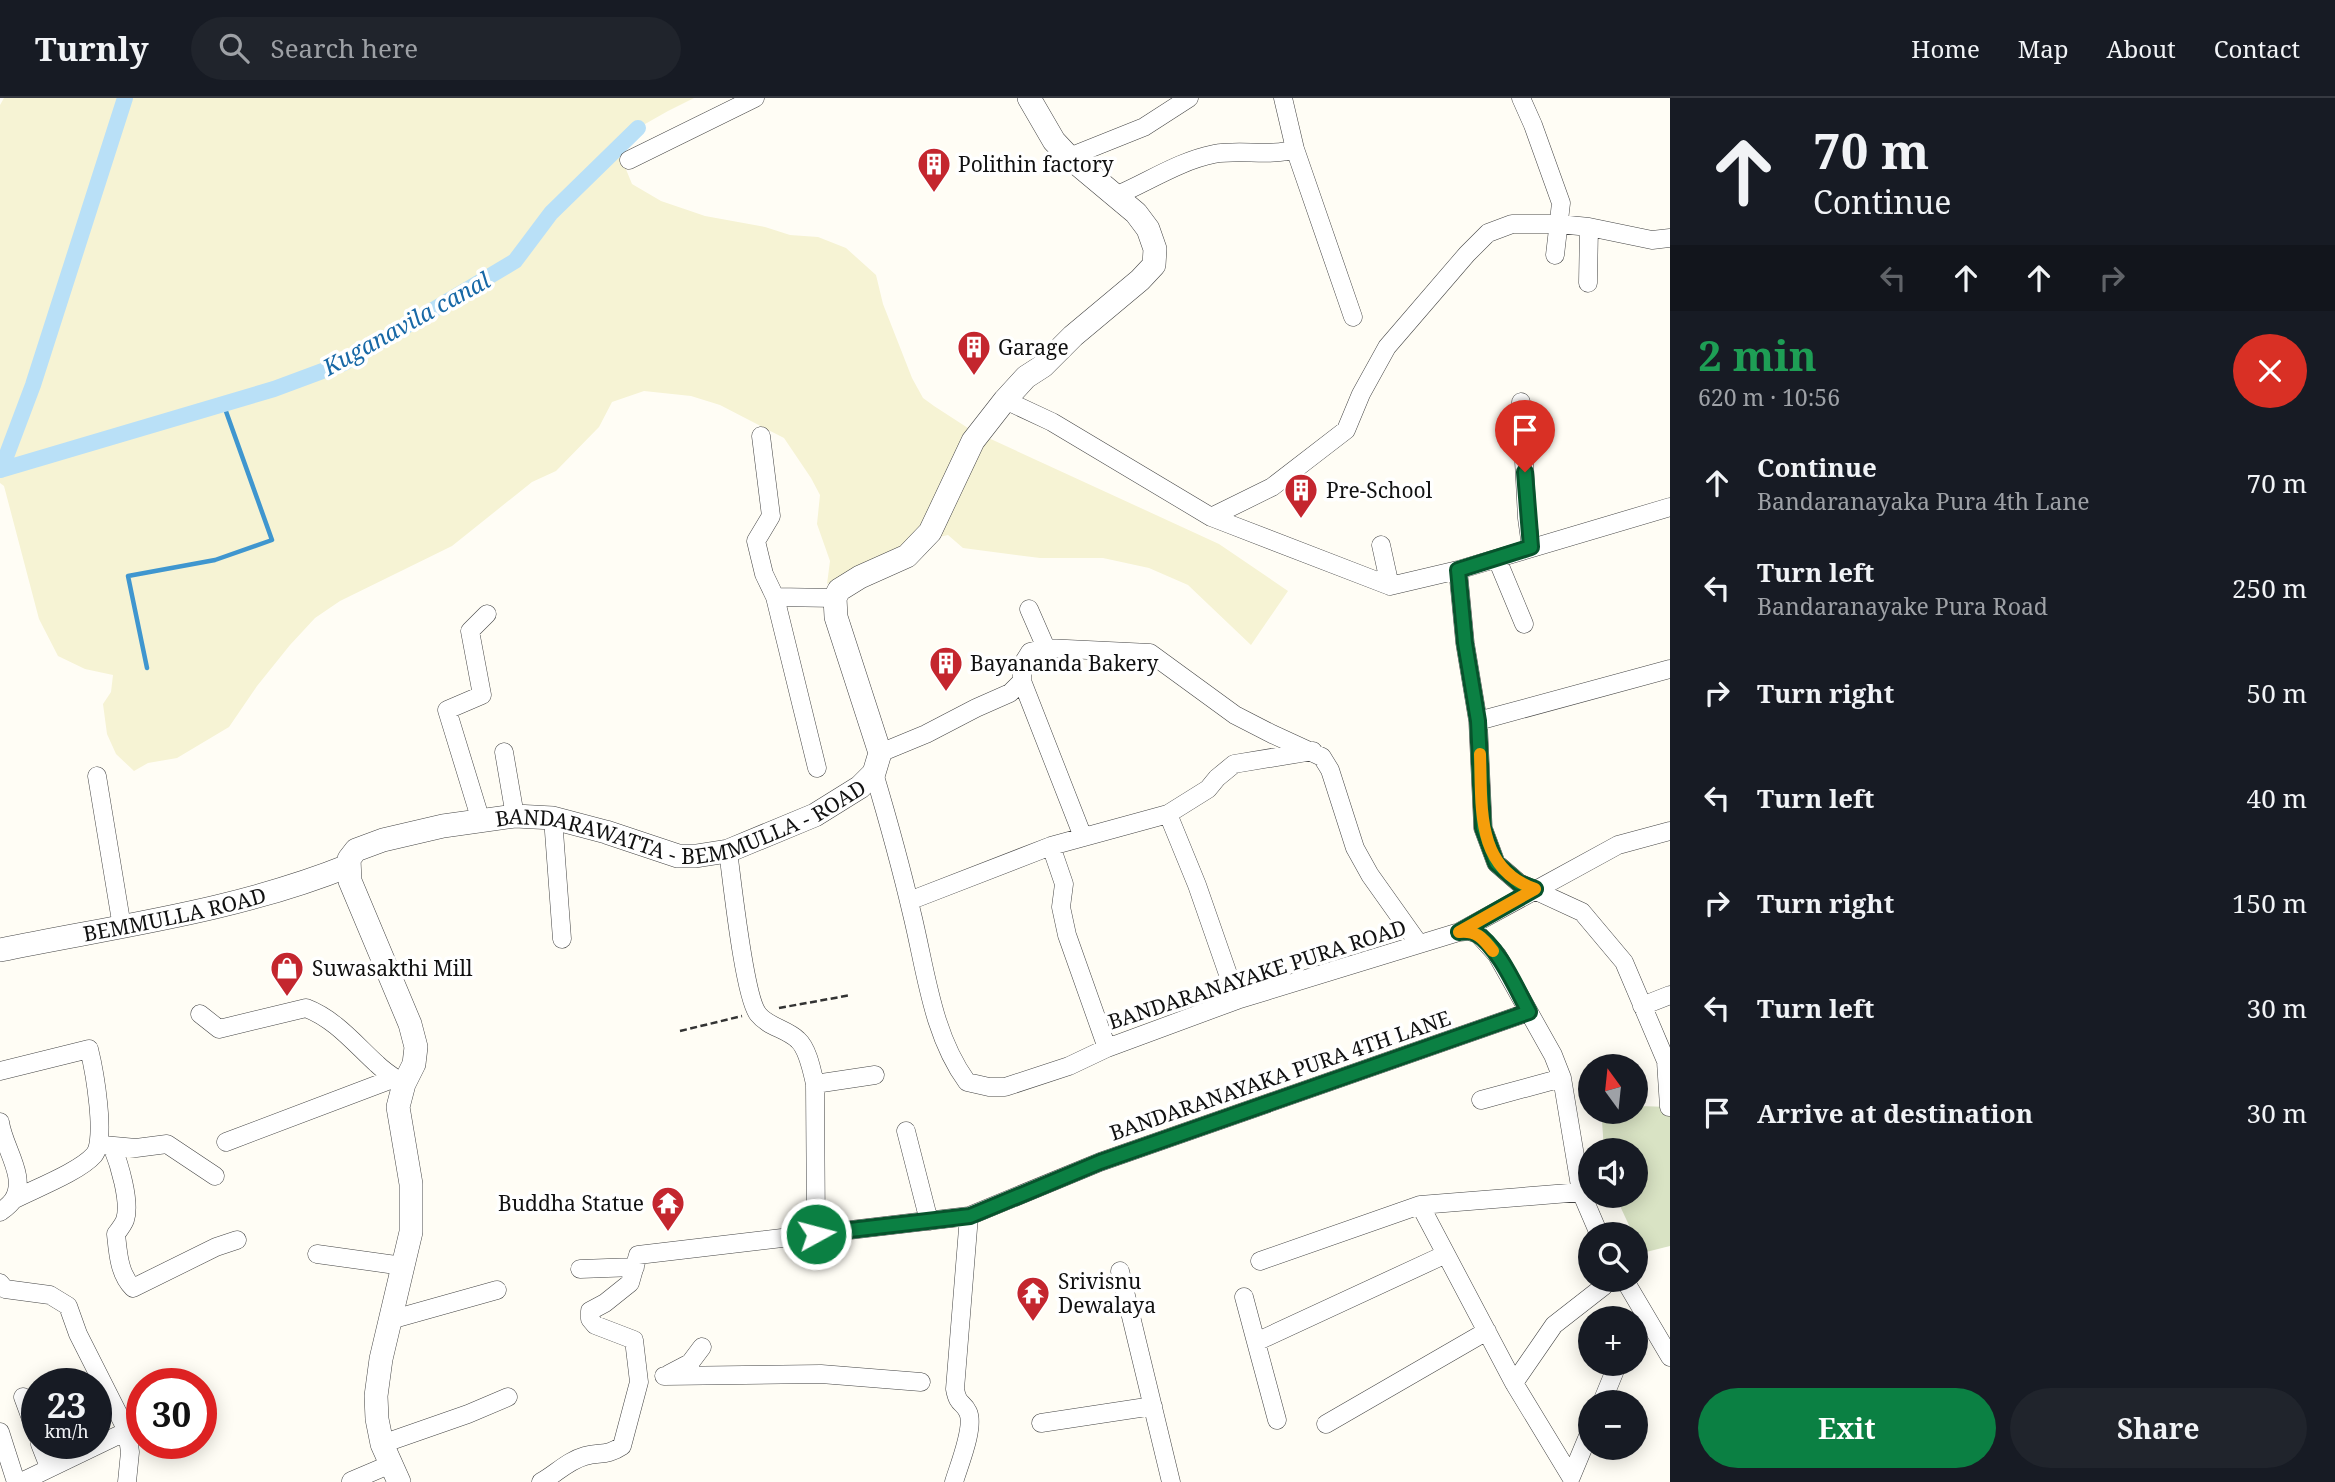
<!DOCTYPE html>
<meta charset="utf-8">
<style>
body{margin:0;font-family:"Noto Serif",serif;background:#20242c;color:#f1f3f6;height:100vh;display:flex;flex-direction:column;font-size:26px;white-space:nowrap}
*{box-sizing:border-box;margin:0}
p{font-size:23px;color:#9ea1a6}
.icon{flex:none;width:38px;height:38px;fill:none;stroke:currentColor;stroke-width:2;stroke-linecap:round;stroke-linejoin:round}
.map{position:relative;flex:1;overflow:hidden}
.side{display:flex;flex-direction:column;background:#171b24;width:665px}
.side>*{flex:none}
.hud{background:#171b24;color:#f1f3f6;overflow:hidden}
.needle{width:46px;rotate:345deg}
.controls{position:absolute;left:1578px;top:956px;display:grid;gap:14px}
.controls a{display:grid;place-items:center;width:70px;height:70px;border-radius:50%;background:#171b24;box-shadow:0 4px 18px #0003;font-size:35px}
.speed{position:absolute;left:21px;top:1270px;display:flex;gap:14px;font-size:35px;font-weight:700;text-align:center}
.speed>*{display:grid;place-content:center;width:91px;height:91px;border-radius:50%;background:#171b24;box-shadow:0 4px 18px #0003;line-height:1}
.speed small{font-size:18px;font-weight:400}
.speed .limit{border:10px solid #d22;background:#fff;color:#111}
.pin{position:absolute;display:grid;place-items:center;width:60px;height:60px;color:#fff;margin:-72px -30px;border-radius:50% 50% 50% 0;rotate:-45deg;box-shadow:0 0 7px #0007}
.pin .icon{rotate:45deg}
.me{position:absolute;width:77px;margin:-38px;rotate:83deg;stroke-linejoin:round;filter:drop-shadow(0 0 5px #0008)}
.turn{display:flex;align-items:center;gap:24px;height:147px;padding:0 28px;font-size:32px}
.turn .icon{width:91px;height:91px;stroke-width:2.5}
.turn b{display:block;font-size:49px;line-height:60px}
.lanes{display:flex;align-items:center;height:66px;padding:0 28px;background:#0003;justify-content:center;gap:35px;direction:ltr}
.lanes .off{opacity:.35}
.round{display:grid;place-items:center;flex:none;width:74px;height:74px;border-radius:37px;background:#20242c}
.headline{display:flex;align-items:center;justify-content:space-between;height:119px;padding:0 28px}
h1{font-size:42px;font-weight:700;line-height:52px;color:#1e9e55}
.action{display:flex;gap:14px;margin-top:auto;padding:14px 28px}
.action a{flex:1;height:80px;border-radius:42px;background:#0b8043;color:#fff;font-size:28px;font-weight:700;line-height:80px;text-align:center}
.action a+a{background:#20242c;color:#f1f3f6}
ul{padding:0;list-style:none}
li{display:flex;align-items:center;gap:21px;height:105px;padding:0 28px}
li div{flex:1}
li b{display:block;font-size:26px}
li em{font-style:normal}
header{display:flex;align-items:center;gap:42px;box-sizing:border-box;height:98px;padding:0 35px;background:#171b24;border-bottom:2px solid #363941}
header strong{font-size:33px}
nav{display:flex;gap:38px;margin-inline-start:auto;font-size:24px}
.search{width:490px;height:63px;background:#20242c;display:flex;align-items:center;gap:18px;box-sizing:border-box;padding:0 24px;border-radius:38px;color:#9ea1a6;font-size:26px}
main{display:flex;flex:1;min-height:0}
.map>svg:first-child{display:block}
.farmland{fill:#f6f3d4}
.cemetery{fill:#d9e3c4}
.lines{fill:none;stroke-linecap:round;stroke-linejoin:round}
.stream{stroke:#3f96cf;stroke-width:4.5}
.canal{stroke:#b9e0f7;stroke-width:16}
.minor-casing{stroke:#444;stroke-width:19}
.tertiary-casing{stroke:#444;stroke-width:24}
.path{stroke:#333;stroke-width:2.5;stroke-dasharray:7 3.5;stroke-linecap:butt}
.minor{stroke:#fff;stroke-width:18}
.tertiary{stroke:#fff;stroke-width:23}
.route-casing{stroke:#07532c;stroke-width:18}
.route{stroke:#0b8043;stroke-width:12}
.slow{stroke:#f59e0b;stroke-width:12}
.labels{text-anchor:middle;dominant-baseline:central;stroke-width:7;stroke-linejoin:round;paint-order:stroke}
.poi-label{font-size:21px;fill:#111;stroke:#fff;text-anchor:start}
.street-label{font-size:21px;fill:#111;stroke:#fff}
.water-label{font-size:23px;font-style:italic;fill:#1768a6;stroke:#fff}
</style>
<header>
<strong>Turnly</strong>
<div class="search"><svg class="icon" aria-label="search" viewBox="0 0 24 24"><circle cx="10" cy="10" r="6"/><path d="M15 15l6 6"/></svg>Search here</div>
<nav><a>Home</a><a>Map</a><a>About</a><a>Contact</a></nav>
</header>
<main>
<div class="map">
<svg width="1670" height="1384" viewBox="0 0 1670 1384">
<rect width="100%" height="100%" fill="#fffdf5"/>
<path class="farmland" d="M 4,0 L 694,0 L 668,13 L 638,30 L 623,50 L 623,64 L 632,86 L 661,103 L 705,118 L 765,129 L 790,137 L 818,139 L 846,150 L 876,177 L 883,206 L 912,280 L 923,300 L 934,308 L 971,332 L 1219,446 L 1288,493 L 1251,547 L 1188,487 L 1149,470 L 1103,460 L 1040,460 L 963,450 L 948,437 L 902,448 L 882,460 L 848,473 L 827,486 L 830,463 L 817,426 L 820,397 L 811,380 L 784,340 L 720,307 L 691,298 L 644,293 L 612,304 L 599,329 L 556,373 L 532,384 L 452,448 L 340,503 L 315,520 L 290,547 L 257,588 L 229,629 L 177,660 L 148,665 L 134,673 L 116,656 L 107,636 L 103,606 L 111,594 L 113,577 L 85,571 L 58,558 L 39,521 L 4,388 L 0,385 L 0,7 Z"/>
<path class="cemetery" d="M 1639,1008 L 1670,1009 L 1670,1148 L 1642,1155 L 1636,1142 L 1636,1136 L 1633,1136 L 1615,1097 L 1636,1097 L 1636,1052 L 1604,1052 L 1602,1023 L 1626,1013 L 1636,1013 L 1636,1009 Z"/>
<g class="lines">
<path class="stream" d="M 147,570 L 128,478 L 215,462 L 272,442 L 223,305"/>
<path class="canal" d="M 0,372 L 274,291 L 344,265 L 515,163 L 551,115 L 638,30
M 1,372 L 33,287 L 125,0"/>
<defs>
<path id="minor" d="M 1283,0 L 1295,51 L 1353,219
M 1521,0 L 1533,27 L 1561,105 L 1555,157
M 1069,59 L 1144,29 L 1189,0
M 629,62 L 755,0
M 1115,98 C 1148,84 1179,63 1214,56 C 1241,51 1270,59 1295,51
M 1588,185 L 1589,129
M 1005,302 L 1052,324 L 1211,419 L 1390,488 L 1458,472
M 1521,304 L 1527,420 L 1531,449
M 761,338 L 771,418 L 756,443 L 764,476 L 775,499 L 835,500
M 1211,419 L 1272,389 L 1346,332 L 1361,296 L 1387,249 L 1467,156 L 1488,135 L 1512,126 L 1559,126 L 1589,129 L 1652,142 L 1670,140
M 1381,447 L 1390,488
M 1497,461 L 1524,526
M 775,499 L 817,670
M 1029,511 L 1046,550
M 1022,583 L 1083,739
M 1478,623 L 1670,571
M 504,654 L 515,718
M 880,655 L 926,636 L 976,610 L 1010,595 L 1022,583 L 1022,567 L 1030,554 L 1046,550 L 1150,555 L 1235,617 L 1272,636 L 1322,659 L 1330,672 L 1355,750 L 1370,777 L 1419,846
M 874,675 C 888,722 901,769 912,816 C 926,873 932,936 967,984 L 989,989 L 1005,989 L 1069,968 L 1107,950 L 1237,902 L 1459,834 L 1469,833 L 1478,836 L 1497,857 L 1553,957 L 1562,980 L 1581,1094 L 1599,1136
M 97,678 L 122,829
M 1168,716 L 1197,787 L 1237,902
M 553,720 L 562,841
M 481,723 L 447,612 L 482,597 L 470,533 L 487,516
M 1051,748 L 1064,786 L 1061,809 L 1067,837 L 1107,950
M 728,753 C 732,782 744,898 758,916 C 768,929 787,931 798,942 C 808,951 812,973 815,986 L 816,1136
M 909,803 L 1051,748 L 1168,716 L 1208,691 L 1217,680 L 1234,666 L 1313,653
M 1459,834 L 1618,747 L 1670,733
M 1642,908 L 1670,897
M 200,916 L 219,931 L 306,910 C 335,921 355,946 377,966 C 385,974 395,980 404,986
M 0,973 L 89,951 C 94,971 107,1042 94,1057 C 79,1074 34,1091 13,1102
M 815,986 L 875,977
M 1481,1002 L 1562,980
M 1669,1009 L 1666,963 L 1624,864 L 1582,814 L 1519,785 L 1496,765 L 1483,730 L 1478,623 L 1465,545 L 1458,472 L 1670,409
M 0,1024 C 3,1049 28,1079 13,1102 C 10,1107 4,1111 0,1114
M 906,1033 L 929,1123
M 226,1044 L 395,980
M 103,1047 L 136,1050 L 167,1046 L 215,1078
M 112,1048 C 119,1065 131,1104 125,1122 C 123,1127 119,1132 116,1136 C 118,1155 119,1176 133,1190 L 216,1149 L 237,1142
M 1420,1107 L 1514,1285 L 1571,1379 L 1591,1331
M 969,1118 L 1100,1064 L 1529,914
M 317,1156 L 403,1168
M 1260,1163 L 1420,1107 L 1581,1094
M 580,1171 L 635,1169
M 1120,1173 L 1171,1384
M 1624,1181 L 1670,1259
M 0,1185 L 5,1191 L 50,1197 L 68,1208 L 78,1236 L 127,1333 L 21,1384
M 1244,1199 L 1256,1244 L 1444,1157
M 390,1222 L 497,1192
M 1256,1244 L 1277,1322
M 669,1276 L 690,1265 L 702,1249
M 664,1278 L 821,1276 L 921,1284
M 1514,1285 L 1554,1227 L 1604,1188
M 23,1299 L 37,1337
M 1602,1304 L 1618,1265
M 1041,1325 L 1153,1308
M 1326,1326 L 1487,1233
M 0,1334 L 16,1384
M 40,1346 L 49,1369
M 382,1346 L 468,1316 L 508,1299
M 351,1383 L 391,1366
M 127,1384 L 130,1354 L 127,1333
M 541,1384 C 556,1376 567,1363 585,1358 C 600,1354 607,1358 622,1348 L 639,1284 L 634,1242 L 595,1227 L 590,1221 L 590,1213 L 605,1205 L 630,1185 L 638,1157 L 969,1118 L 955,1291 C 958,1308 963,1303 968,1314 C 975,1329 959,1367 954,1384"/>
<g id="tertiary">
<path id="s1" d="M 0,852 C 117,828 236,813 348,768"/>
<path id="s2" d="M 399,1384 L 382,1346 L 377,1321 L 376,1298 L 381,1261 L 411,1134 L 411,1086 L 398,1009 L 404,986 L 414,966 L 416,949 L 410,926 L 350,783 L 349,761 L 356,752 L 383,742 L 443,728 L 515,718 L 553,720 L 606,734 L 678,758 L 696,758 L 728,753 L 815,717 L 860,689 L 874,675 L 880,655 L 836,519 L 835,500 L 839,492 L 860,479 L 907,458 L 930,434 L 973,343 L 1005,302 L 1026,279 L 1043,268 L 1073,238 L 1140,182 L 1154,167 L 1155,151 L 1148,131 L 1136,115 L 1069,59 L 1054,43 L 1029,0"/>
</g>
</defs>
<use href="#minor" class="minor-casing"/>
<use href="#tertiary" class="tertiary-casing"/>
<path class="path" d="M 779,910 L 851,897
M 680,933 L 742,918"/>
<use href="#minor" class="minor"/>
<use href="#tertiary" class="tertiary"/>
</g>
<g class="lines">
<defs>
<path id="route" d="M 816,1136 L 970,1118 L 1100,1064 L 1529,914 C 1517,892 1498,847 1475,835 C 1470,832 1465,833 1459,834 L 1535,791 L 1519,785 L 1496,765 L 1483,730 L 1478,623 L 1465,545 L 1458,472 L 1531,449 L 1525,374"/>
</defs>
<use href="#route" class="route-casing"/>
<use href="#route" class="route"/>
<path class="slow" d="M 1480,656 C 1482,709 1475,770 1535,791 L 1459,834 C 1476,832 1483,840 1493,853"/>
</g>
<defs>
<symbol id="building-pin" viewBox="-11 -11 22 30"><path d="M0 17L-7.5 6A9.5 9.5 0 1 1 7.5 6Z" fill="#c4262e" stroke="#fff"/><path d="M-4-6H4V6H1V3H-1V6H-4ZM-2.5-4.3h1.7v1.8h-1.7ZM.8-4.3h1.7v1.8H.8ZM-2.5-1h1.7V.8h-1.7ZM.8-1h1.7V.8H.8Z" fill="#fff"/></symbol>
<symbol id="shop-pin" viewBox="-11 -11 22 30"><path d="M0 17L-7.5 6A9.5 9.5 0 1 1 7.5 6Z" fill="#c4262e" stroke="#fff"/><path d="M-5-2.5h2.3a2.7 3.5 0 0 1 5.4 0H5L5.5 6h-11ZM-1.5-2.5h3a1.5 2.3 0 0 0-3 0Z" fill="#fff"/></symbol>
<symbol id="temple-pin" viewBox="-11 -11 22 30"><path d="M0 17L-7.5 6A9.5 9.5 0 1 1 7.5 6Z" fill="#c4262e" stroke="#fff"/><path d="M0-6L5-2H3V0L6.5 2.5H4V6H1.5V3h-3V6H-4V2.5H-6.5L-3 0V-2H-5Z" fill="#fff"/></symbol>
</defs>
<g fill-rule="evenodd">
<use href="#building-pin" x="915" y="47" width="38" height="52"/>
<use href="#building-pin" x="955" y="230" width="38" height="52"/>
<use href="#building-pin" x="1282" y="373" width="38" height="52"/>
<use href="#building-pin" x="927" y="546" width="38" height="52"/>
<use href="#shop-pin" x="268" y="851" width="38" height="52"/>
<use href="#temple-pin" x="649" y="1086" width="38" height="52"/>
<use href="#temple-pin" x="1014" y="1176" width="38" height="52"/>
</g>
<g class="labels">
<g class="poi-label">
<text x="958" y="66">Polithin factory</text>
<text x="998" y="249">Garage</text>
<text x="1326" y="392">Pre-School</text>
<text x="970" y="565">Bayananda Bakery</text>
<text x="312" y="870">Suwasakthi Mill</text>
<text x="644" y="1105" text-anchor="end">Buddha Statue</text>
<text x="1058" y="1183">Srivisnu<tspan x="1058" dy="24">Dewalaya</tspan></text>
</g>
<g class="street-label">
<text stroke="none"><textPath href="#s2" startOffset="998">BANDARAWATTA - BEMMULLA - ROAD</textPath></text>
<text stroke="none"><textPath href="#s1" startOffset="178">BEMMULLA ROAD</textPath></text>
<text transform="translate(1257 876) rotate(-18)">BANDARANAYAKE PURA ROAD</text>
<text transform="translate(1280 977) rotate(-19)">BANDARANAYAKA PURA 4TH LANE</text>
</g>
<g class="water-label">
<text transform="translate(406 225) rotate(-29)">Kuganavila canal</text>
</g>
</g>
</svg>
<div class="controls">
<a><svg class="needle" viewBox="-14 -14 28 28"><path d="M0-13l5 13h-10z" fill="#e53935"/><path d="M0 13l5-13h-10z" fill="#9ea1a6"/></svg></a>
<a><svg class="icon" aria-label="sound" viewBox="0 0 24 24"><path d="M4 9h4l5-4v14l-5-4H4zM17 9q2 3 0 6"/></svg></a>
<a><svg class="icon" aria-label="search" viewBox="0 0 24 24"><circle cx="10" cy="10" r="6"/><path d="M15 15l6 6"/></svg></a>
<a>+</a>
<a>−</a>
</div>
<div class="speed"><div>23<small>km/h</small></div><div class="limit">30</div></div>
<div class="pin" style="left:1525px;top:374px;background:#d93025"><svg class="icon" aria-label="arrive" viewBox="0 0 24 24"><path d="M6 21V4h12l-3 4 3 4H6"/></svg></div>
<svg class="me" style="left:816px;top:1136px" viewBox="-20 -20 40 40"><circle r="17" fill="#0b8043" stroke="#fff" stroke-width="3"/><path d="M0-11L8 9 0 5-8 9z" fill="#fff"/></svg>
</div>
<section class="side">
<div class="hud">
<div class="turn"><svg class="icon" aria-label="ahead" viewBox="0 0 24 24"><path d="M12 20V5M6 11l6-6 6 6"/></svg><div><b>70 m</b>Continue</div></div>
<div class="lanes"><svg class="icon off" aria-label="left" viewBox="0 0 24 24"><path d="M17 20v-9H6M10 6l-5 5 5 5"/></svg><svg class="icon" aria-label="ahead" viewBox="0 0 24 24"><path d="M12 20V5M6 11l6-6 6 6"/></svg><svg class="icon" aria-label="ahead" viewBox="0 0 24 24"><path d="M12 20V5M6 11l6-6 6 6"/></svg><svg class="icon off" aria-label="right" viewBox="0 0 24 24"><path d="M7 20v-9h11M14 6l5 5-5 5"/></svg></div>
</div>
<div class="headline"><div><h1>2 min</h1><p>620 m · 10:56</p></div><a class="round" style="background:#d93025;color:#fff"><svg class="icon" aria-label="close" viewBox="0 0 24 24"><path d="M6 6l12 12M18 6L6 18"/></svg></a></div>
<ul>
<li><svg class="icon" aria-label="ahead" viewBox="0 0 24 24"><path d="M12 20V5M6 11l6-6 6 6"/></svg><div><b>Continue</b><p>Bandaranayaka Pura 4th Lane</p></div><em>70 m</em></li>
<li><svg class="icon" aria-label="left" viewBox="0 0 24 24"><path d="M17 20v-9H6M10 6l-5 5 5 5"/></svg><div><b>Turn left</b><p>Bandaranayake Pura Road</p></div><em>250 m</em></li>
<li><svg class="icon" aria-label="right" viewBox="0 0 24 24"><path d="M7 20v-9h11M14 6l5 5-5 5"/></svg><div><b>Turn right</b></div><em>50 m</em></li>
<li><svg class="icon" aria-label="left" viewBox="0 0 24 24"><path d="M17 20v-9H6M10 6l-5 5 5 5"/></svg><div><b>Turn left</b></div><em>40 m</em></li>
<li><svg class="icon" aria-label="right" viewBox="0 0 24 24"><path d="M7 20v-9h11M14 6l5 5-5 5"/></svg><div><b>Turn right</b></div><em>150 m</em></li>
<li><svg class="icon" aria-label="left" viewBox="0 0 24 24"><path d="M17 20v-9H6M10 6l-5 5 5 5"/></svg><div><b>Turn left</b></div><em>30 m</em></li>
<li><svg class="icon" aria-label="arrive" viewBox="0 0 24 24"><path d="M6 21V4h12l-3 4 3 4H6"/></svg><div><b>Arrive at destination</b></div><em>30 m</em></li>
</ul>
<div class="action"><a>Exit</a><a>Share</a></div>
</section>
</main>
